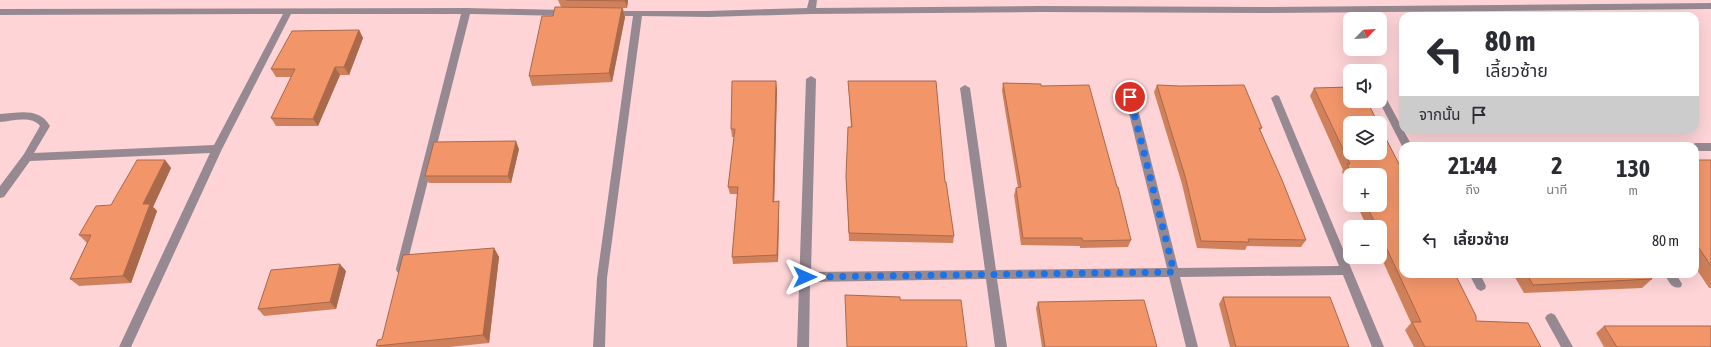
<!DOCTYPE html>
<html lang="th">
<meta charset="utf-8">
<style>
body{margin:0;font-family:"Asap Condensed","Noto Sans Thai",sans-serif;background:#f7f7f7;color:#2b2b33;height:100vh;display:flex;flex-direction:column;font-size:15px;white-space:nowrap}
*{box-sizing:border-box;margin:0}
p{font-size:13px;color:#7c7c81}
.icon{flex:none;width:22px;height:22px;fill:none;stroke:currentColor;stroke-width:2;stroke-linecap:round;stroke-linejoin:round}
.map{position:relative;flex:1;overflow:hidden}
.side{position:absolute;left:1399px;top:142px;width:300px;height:136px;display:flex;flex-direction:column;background:#fff;border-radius:12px;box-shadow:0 4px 16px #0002}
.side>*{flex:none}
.guide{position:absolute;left:1399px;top:12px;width:300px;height:122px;border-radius:12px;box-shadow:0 4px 16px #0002;background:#fff;color:#2b2b33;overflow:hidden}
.needle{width:26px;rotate:65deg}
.buttons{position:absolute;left:1343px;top:12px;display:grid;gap:8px}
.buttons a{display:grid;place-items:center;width:44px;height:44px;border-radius:8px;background:#fff;box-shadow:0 4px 16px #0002;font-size:20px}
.pin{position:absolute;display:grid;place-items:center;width:34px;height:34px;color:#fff;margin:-17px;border:2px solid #fff;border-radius:50%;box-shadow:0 1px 4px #0007}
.me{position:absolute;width:44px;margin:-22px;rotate:90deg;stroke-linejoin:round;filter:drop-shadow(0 0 3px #0008)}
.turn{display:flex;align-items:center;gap:14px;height:84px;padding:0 20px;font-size:18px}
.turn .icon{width:52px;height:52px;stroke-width:2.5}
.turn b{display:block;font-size:28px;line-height:34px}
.then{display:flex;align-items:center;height:38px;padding:0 20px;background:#0003;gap:8px;font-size:15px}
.eta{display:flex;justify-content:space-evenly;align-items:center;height:68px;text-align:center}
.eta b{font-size:24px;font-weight:700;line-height:28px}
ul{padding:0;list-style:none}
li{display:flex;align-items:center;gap:12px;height:60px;padding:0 20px}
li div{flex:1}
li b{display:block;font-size:15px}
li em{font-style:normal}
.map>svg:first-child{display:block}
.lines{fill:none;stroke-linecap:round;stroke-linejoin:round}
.street{fill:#978992;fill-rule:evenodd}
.wall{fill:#d0815b}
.shaded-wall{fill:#a9694a}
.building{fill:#f2966a;stroke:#a9694a}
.route{stroke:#1a73e8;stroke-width:7;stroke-dasharray:0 12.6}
</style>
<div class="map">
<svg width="1711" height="347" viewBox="0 0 1711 347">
<rect width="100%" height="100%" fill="#fed4d7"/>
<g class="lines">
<path class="street" d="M 809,0 L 817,0 L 816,8 L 1041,6 L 1263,7 L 1711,3 L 1711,9 L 1263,13 L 1041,12 L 811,14 L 708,17 L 642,16 L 607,278 L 605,347 L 593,347 L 597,278 L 633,16 L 610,16 L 606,13 L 607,11 L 708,11 L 807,8 Z
M 466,8 L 566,10 L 570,13 L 566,16 L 470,14 L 405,272 L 401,274 L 397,272 L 396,269 L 461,14 L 291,14 L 222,149 L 131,347 L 119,347 L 210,153 L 30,161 L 4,197 L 0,198 L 0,186 L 24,154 L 40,126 C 32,115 12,121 0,122 L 0,114 C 19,113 39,107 50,126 L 34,153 L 214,145 L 283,14 L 0,15 L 0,9 Z
M 811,76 L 816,79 L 811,272 L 985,270 L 960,88 L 965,85 L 970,88 L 996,270 L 1167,268 L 1125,97 L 1130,94 L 1135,97 L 1178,268 L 1339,266 L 1271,98 L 1276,95 L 1279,96 L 1384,347 L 1372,347 L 1343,275 L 1180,277 L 1198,347 L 1186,347 L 1169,277 L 997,279 L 1007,347 L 995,347 L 986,279 L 810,282 L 809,347 L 797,347 L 806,79 Z
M 1380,95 L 1385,96 L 1412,146 L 1403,146 L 1403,148 L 1379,101 Z
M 1695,143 L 1711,143 L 1711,151 L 1695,151 L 1695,146 L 1691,146 Z
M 1469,274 L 1480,274 L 1486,286 L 1485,289 L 1481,291 L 1477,289 Z
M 1665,274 L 1676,274 L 1682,284 L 1681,287 C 1672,290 1668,281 1665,274 Z
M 1551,313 L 1555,315 L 1573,347 L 1561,347 L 1545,318 L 1547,315 Z"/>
</g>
<path class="wall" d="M 558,0 L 628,0 L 627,8 L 623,8 L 625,17 L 612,82 L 532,86 L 529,76 L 553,16 L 561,7 Z
M 359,30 L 363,38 L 349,75 L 340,75 L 318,126 L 276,126 L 271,118 L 291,77 L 276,77 L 271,69 Z
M 848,81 L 945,182 L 954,236 L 953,243 L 849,241 L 846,176 L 851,127 Z
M 1003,83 L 1041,86 L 1131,240 L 1128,247 L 1080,248 L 1080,246 L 1021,245 L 1014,195 L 1016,188 L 1018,188 L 1002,91 Z
M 1157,85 L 1262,128 L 1260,130 L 1306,240 L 1301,247 L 1247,246 L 1245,250 L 1197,248 L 1182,184 L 1154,92 Z
M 1350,87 L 1350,101 L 1367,101 L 1378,123 L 1350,123 L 1350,153 L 1380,153 L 1380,127 L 1403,172 L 1403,274 L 1455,274 L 1476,316 L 1476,321 L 1528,323 L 1541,347 L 1414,347 L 1405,330 L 1411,323 L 1380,255 L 1380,227 L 1367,227 L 1357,205 L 1380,205 L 1380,175 L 1350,175 L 1350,189 L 1342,172 L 1343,170 L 1310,96 L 1314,88 Z
M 777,89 L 774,202 L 779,209 L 778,262 L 733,264 L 732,257 L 737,194 L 730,194 L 728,187 L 734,137 L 732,137 L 731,129 Z
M 519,149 L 511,183 L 429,183 L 425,176 Z
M 165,160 L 171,168 L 153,207 L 157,211 L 131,283 L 79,286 L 70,279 L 87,243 L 79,235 Z
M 1695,160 L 1711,160 L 1711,288 L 1709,288 L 1695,267 Z
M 494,248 L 499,257 L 489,343 L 449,347 L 378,347 L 376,346 L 382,339 Z
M 346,271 L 336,309 L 264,316 L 258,309 Z
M 1513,274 L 1649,274 L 1652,279 L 1642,288 L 1524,293 Z
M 1223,297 L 1349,347 L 1230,347 L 1219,304 Z
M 1038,302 L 1157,347 L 1042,347 L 1036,308 Z
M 1604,326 L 1711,347 L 1604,347 L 1596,333 Z"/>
<path class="shaded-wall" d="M 625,0 L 628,0 L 627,8 L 625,1 Z
M 622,8 L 625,17 L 612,82 L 609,73 Z
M 359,30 L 363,38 L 349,75 L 344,67 Z
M 335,67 L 340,75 L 318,126 L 313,119 Z
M 776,81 L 777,89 L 774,209 L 773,202 Z
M 516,141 L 519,149 L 511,183 L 508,176 Z
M 165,160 L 171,168 L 153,207 L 157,211 L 131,283 L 123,276 L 143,204 Z
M 779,201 L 779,209 L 778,262 L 777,255 Z
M 494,248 L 499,257 L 489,343 L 483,335 Z
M 340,264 L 346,271 L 336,309 L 330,302 Z"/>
<path class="building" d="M 566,0 L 625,0 L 625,1 Z
M 555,7 L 622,8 L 609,73 L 529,76 L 542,16 L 553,16 Z
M 359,30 L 344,67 L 335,67 L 313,119 L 271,118 L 295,69 L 271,69 L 292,31 Z
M 732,81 L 776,81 L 773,202 L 779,201 L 777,255 L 732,257 L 738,187 L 728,187 L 735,129 L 731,129 Z
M 848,81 L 936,81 L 945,182 L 946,182 L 954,236 L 849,233 L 846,176 L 848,127 L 852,127 Z
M 1003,83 L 1041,84 L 1041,86 L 1089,85 L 1117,187 L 1118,187 L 1131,240 L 1083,241 L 1082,238 L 1023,238 L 1016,188 L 1021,187 Z
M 1157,85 L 1180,86 L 1244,85 L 1262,128 L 1259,128 L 1282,180 L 1306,240 L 1248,239 L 1249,242 L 1201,241 L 1185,176 Z
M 1350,87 L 1350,101 L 1367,101 L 1378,123 L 1350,123 L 1350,153 L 1380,153 L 1380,127 L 1403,172 L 1403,274 L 1455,274 L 1476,316 L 1476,321 L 1528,323 L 1541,347 L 1425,347 L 1412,322 L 1421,322 L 1380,234 L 1380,227 L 1377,227 L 1366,205 L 1380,205 L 1380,175 L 1352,175 L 1347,164 L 1350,164 L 1314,88 Z
M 516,141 L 508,176 L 425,176 L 434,142 Z
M 137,160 L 165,160 L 143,204 L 150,204 L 123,276 L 70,279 L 91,235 L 79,235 L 96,206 L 111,205 Z
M 1695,160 L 1711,160 L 1711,266 L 1695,242 Z
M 494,248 L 483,335 L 376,346 L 378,340 L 382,339 L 403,255 Z
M 340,264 L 330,302 L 258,309 L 271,270 Z
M 1527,274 L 1649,274 L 1652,279 L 1533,285 Z
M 845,295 L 900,297 L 900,300 L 961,300 L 967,347 L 847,347 Z
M 1223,297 L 1330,297 L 1349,347 L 1236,347 Z
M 1144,300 L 1157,347 L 1045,347 L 1038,302 Z
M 1604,326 L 1711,326 L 1711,347 L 1617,347 Z"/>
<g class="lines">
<path class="route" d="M 805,277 L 1174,272 L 1130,97"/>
</g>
</svg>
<div class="buttons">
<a><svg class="needle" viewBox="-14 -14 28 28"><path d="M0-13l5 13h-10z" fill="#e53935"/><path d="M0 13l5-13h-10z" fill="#7c7c81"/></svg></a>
<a><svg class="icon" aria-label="sound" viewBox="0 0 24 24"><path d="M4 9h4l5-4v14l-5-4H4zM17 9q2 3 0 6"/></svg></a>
<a><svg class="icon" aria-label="layers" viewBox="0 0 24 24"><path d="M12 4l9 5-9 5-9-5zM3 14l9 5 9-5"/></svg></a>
<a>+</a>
<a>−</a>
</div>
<div class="pin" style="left:1130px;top:97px;background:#d93025"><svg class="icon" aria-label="arrive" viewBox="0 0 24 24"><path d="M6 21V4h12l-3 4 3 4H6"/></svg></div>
<svg class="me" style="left:805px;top:277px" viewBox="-20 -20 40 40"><path d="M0-17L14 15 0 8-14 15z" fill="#1a73e8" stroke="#fff" stroke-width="4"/></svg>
<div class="guide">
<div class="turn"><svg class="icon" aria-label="left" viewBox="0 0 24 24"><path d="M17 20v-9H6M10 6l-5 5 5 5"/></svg><div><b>80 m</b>เลี้ยวซ้าย</div></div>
<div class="then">จากนั้น<svg class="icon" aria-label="arrive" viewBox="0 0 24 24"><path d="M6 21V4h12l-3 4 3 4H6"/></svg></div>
</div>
<section class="side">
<div class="eta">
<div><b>21:44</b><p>ถึง</p></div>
<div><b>2</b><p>นาที</p></div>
<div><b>130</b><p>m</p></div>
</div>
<ul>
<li><svg class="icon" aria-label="left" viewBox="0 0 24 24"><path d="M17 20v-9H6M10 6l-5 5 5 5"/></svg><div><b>เลี้ยวซ้าย</b></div><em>80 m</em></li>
</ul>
</section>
</div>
